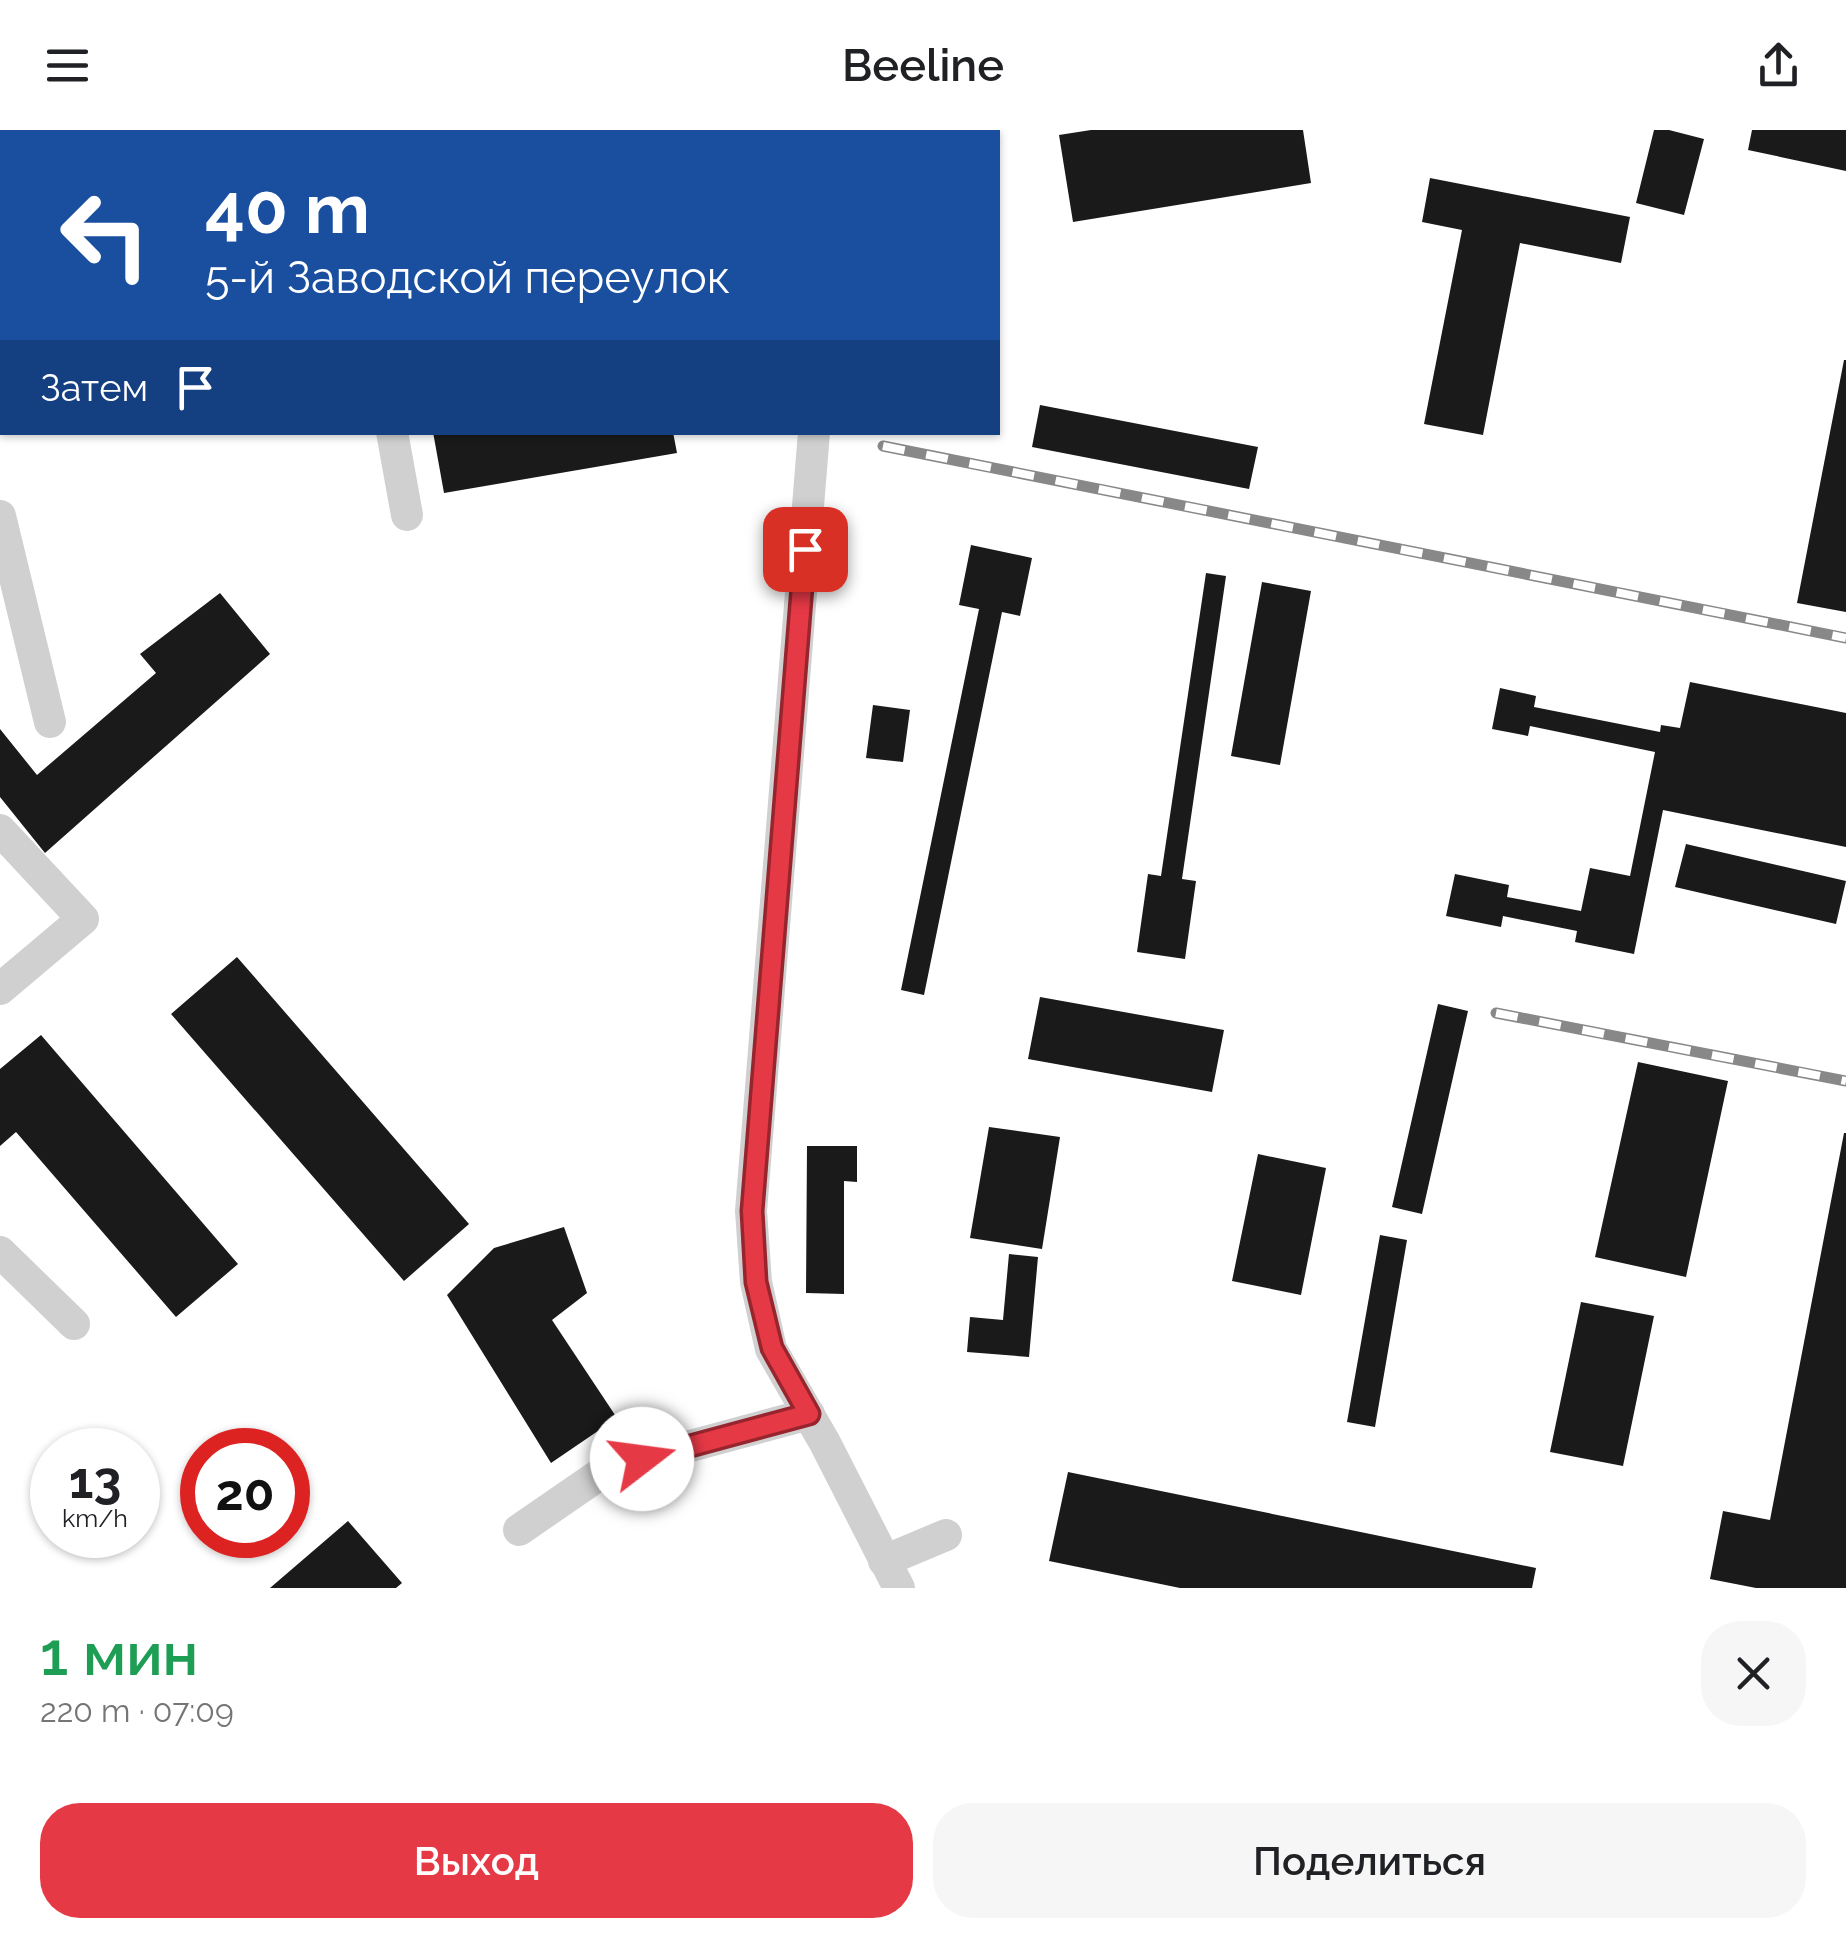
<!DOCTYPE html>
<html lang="ru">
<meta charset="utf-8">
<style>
body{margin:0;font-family:Raleway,sans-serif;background:#f6f6f6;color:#202124;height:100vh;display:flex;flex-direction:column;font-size:38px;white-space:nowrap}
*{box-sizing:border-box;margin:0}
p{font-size:32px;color:#757577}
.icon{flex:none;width:55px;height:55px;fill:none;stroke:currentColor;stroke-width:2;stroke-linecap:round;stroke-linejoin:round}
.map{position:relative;height:1458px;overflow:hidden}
.sheet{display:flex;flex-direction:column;background:#fff;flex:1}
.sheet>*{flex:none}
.guide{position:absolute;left:0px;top:0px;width:1000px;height:305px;box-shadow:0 2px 8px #0004;background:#1a4fa0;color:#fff;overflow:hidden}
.speed{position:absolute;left:30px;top:1298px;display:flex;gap:20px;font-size:50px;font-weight:700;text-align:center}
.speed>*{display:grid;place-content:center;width:130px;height:130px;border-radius:50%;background:#fff;box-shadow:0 2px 8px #0004;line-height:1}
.speed small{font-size:25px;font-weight:400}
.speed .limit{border:15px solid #d22;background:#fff;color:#111}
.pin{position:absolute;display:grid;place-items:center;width:85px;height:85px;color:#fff;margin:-42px;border-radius:20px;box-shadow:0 5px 15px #0006}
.me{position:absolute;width:110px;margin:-55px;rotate:75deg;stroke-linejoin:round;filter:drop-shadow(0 0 8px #0008)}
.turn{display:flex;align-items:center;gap:35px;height:210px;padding:0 40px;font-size:45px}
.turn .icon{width:130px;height:130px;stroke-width:2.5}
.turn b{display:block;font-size:70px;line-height:85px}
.then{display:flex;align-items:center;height:95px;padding:0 40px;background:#0003;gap:20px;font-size:38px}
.round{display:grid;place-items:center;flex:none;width:105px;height:105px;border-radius:40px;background:#f6f6f6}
.headline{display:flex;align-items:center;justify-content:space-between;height:170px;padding:0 40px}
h1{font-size:60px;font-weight:600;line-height:75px;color:#1e9e55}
.cta{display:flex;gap:20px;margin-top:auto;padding:20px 40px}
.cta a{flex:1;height:115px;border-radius:40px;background:#e63946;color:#fff;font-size:40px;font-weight:600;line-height:115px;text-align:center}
.cta a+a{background:#f6f6f6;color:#202124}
header{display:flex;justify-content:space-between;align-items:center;height:130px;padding:0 40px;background:#fff;font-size:45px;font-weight:600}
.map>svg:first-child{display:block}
.building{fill:#1a1a1a}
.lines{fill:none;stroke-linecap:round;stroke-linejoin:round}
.path{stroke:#cdcdcd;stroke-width:6;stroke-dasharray:5 5;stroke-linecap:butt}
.minor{stroke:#d0d0d0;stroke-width:32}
.rail-casing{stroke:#888;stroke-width:11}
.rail{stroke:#fff;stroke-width:8;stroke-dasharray:22;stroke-linecap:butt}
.route-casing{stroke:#96252e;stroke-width:25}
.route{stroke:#e63946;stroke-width:18}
</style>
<header><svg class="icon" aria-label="menu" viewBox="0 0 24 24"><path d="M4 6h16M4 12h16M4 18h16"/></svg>Beeline<svg class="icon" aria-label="share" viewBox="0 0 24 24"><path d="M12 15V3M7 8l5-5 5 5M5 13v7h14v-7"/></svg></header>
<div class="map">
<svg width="1846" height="1458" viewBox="0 0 1846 1458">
<rect width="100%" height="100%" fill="#fff"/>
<path class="building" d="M 1091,0 L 1303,0 L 1311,53 L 1073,92 L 1059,5 Z
M 1654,0 L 1669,0 L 1704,9 L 1684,85 L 1636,73 Z
M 1752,0 L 1846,0 L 1846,41 L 1748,20 Z
M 1430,48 L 1630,87 L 1621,133 L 1520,113 L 1483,305 L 1424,294 L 1462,100 L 1422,92 Z
M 1844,230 L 1846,230 L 1846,482 L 1797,473 Z
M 1040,275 L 1258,317 L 1249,359 L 1032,317 Z
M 433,302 L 673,302 L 677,323 L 444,363 Z
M 971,415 L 1032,428 L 1020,486 L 1002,482 L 924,865 L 901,860 L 979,479 L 959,475 Z
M 1206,443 L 1226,446 L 1182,749 L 1196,751 L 1185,829 L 1137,822 L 1148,744 L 1161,746 Z
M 1262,452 L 1311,461 L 1280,635 L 1231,626 Z
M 220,463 L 270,524 L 45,723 L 0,667 L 0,599 L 37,645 L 156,543 L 140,524 Z
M 1690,552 L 1846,583 L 1846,717 L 1663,680 L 1634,824 L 1575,812 L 1577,801 L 1503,786 L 1501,797 L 1446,786 L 1455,744 L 1509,755 L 1507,767 L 1581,781 L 1590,738 L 1630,746 L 1655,622 L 1530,596 L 1528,606 L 1492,599 L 1500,558 L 1536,566 L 1534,577 L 1660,602 L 1661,595 L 1680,598 Z
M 873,575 L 910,580 L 903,632 L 866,628 Z
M 1686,714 L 1846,751 L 1836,794 L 1675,757 Z
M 237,827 L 469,1094 L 404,1151 L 171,884 Z
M 1040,867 L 1224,900 L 1212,962 L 1028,929 Z
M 1438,874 L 1468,881 L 1422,1084 L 1392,1077 Z
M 41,905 L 238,1134 L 176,1187 L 16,1002 L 0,1016 L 0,939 Z
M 1638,932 L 1728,951 L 1686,1147 L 1595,1127 Z
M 989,997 L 1060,1007 L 1042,1119 L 970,1108 Z
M 1844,1003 L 1846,1003 L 1846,1458 L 1756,1458 L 1710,1449 L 1723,1381 L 1770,1390 Z
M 807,1016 L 857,1016 L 857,1052 L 844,1051 L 844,1164 L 806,1163 Z
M 1258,1024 L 1326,1038 L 1301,1165 L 1232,1151 Z
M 564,1097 L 587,1163 L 552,1190 L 617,1288 L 551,1333 L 447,1165 L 494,1118 Z
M 1380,1105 L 1407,1110 L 1375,1297 L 1347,1292 Z
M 1009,1124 L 1038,1127 L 1029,1227 L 967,1222 L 970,1187 L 1003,1190 Z
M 1581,1172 L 1654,1186 L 1623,1336 L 1550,1322 Z
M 1068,1342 L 1536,1438 L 1532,1458 L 1180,1458 L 1049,1431 Z
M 348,1391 L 402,1453 L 396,1458 L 270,1458 Z"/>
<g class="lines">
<path class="path" d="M 976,2 L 992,0
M 0,177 L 2,177"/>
<path class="minor" d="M 335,0 L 336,2
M 507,0 L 507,2
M 834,0 L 834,2
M 89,2 L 89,0
M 564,2 L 575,0
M 0,126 L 2,125
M 392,302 L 407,385
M 814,302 L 751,1081 L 756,1152 L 771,1219 L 825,1313 L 899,1458
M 0,386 L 50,592
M 0,700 L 83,789 L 0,859
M 0,1122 L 74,1194
M 519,1400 L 609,1338 L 809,1284
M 884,1431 L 946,1405"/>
<defs>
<path id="rail" d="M 883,316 L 1846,508
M 1496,883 L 1846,951"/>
</defs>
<use href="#rail" class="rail-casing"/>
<use href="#rail" class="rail"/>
</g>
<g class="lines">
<defs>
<path id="route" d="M 642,1329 L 809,1284 L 772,1218 L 756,1152 L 752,1081 L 805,419"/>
</defs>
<use href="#route" class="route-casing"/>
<use href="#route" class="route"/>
</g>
</svg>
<div class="speed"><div>13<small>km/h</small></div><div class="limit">20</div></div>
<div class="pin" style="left:805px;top:419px;background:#d93025"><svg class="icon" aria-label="arrive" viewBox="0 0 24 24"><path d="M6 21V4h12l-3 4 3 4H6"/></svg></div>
<svg class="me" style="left:642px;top:1329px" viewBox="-20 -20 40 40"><circle r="19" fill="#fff"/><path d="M0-13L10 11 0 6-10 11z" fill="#e63946"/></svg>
<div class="guide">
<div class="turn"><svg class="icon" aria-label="left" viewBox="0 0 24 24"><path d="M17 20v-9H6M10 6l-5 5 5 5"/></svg><div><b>40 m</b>5-й Заводской переулок</div></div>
<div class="then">Затем<svg class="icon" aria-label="arrive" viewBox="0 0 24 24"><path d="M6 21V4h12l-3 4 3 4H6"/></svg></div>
</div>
</div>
<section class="sheet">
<div class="headline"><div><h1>1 мин</h1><p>220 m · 07:09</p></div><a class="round"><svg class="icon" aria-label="close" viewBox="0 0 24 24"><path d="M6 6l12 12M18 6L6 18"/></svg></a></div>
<div class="cta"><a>Выход</a><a>Поделиться</a></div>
</section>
